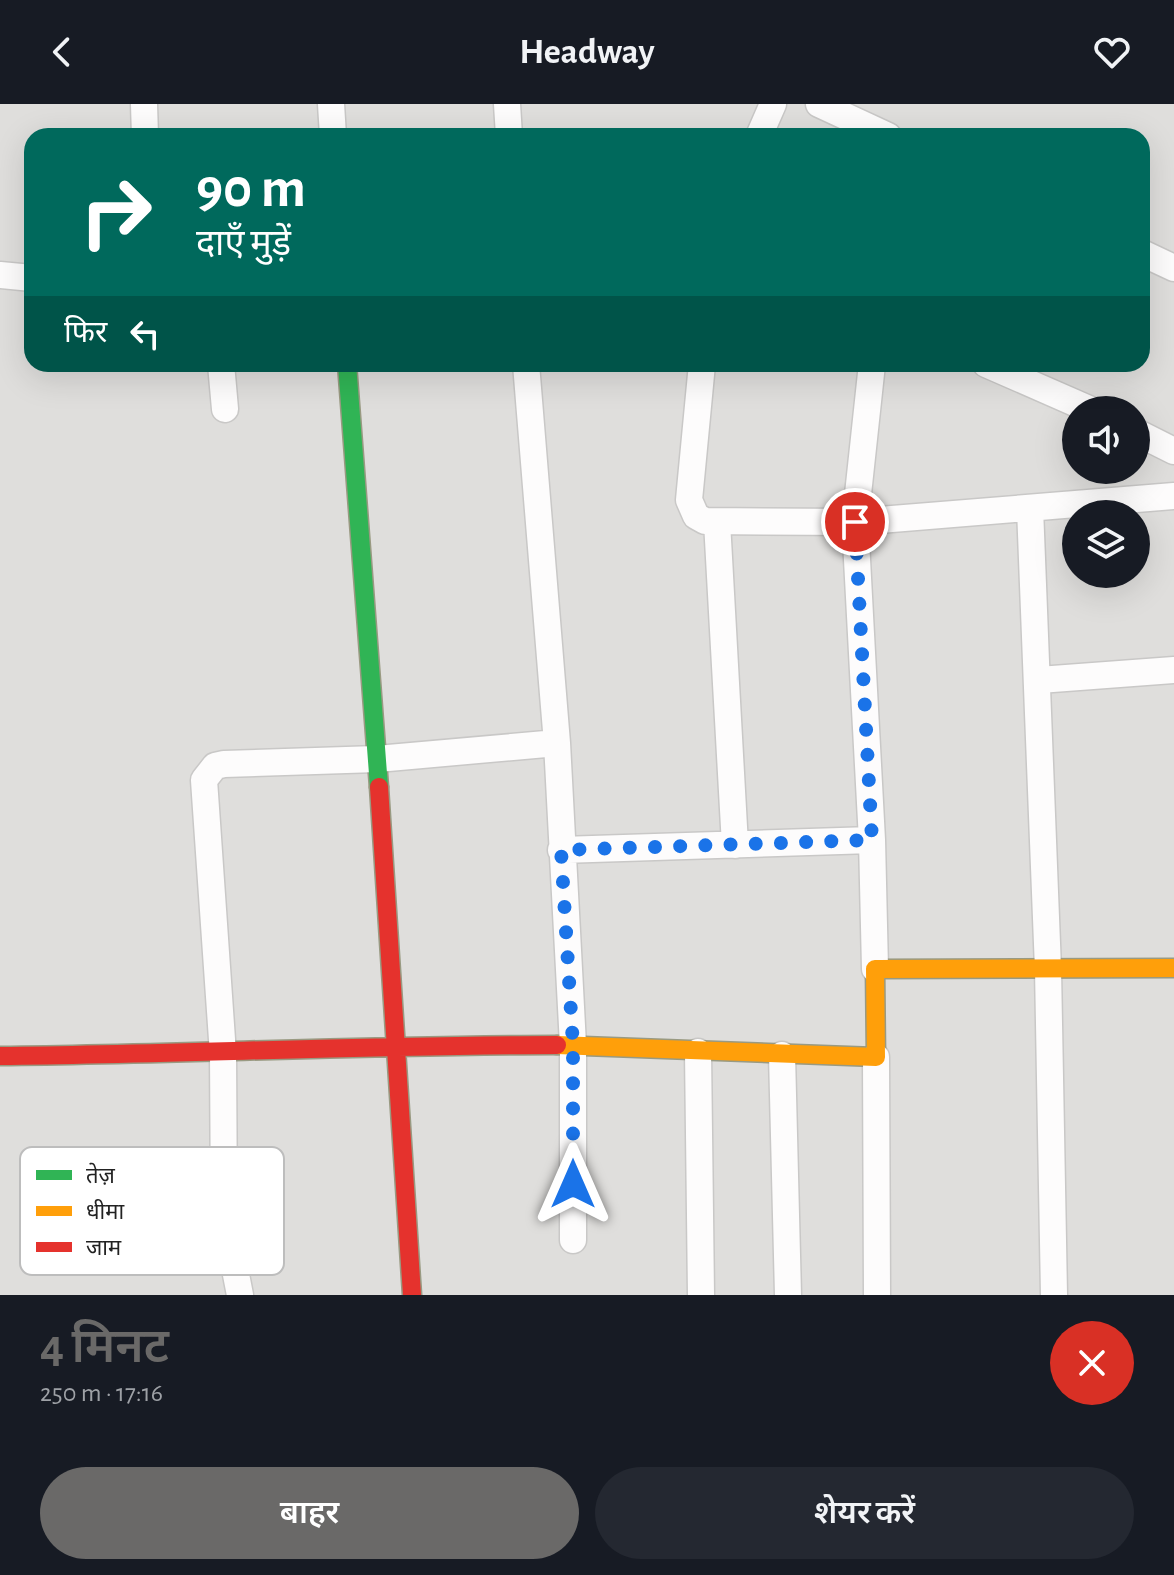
<!DOCTYPE html>
<html lang="hi">
<meta charset="utf-8">
<style>
body{margin:0;font-family:"Alegreya Sans","Noto Sans Devanagari",sans-serif;background:#242831;color:#f1f3f6;height:100vh;display:flex;flex-direction:column;font-size:30px;white-space:nowrap}
*{box-sizing:border-box;margin:0}
p{font-size:26px;color:#9ea1a6}
.icon{flex:none;width:44px;height:44px;fill:none;stroke:currentColor;stroke-width:2;stroke-linecap:round;stroke-linejoin:round}
.map{position:relative;height:1191px;overflow:hidden}
.details{display:flex;flex-direction:column;background:#171b24;flex:1}
.details>*{flex:none}
.banner{position:absolute;left:24px;top:24px;width:1126px;height:244px;border-radius:24px;box-shadow:0 8px 32px #0002;background:#00695c;color:#fff;overflow:hidden}
.controls{position:absolute;left:1062px;top:292px;display:grid;gap:16px}
.controls a{display:grid;place-items:center;width:88px;height:88px;border-radius:50%;background:#171b24;box-shadow:0 8px 32px #0002;font-size:40px}
.pin{position:absolute;display:grid;place-items:center;width:68px;height:68px;color:#fff;margin:-34px;border:4px solid #fff;border-radius:50%;box-shadow:0 2px 8px #0007}
.me{position:absolute;width:88px;margin:-44px;rotate:0deg;stroke-linejoin:round;filter:drop-shadow(0 0 6px #0008)}
.turn{display:flex;align-items:center;gap:28px;height:168px;padding:0 40px;font-size:36px}
.turn .icon{width:104px;height:104px;stroke-width:2.5}
.turn b{display:block;font-size:56px;line-height:68px}
.then{display:flex;align-items:center;height:76px;padding:0 40px;background:#0003;gap:16px;font-size:30px}
.round{display:grid;place-items:center;flex:none;width:84px;height:84px;border-radius:42px;background:#242831}
.overview{display:flex;align-items:center;justify-content:space-between;height:136px;padding:0 40px}
h1{font-size:48px;font-weight:600;line-height:60px;color:#6a6968}
.button{display:flex;gap:16px;margin-top:auto;padding:16px 40px}
.button a{flex:1;height:92px;border-radius:48px;background:#6a6968;color:#fff;font-size:32px;font-weight:600;line-height:92px;text-align:center}
.button a+a{background:#242831;color:#f1f3f6}
header{display:flex;justify-content:space-between;align-items:center;height:104px;padding:0 40px;background:#171b24;font-size:36px;font-weight:600}
.map>svg:first-child{display:block}
.residential{fill:#dfdedc;fill-rule:evenodd}
.lines{fill:none;stroke-linecap:round;stroke-linejoin:round}
.street-casing{stroke:#c9c8c7;stroke-width:29}
.fast-casing{stroke:#999a82;stroke-width:21}
.slow-casing{stroke:#999a82;stroke-width:21}
.jam-casing{stroke:#999a82;stroke-width:21}
.street{stroke:#fdfcfc;stroke-width:26}
.fast{stroke:#30b455;stroke-width:18}
.slow{stroke:#ff9f0a;stroke-width:18}
.jam{stroke:#e5322d;stroke-width:18}
.route{stroke:#1a73e8;stroke-width:14;stroke-dasharray:0 25.2}
.key{fill:#fff;stroke:#bdbdbd;stroke-width:2}
.key-label{font-size:22px;fill:#222}
</style>
<header><svg class="icon" aria-label="back" viewBox="0 0 24 24"><path d="M15 5l-7 7 7 7"/></svg>Headway<svg class="icon" aria-label="heart" viewBox="0 0 24 24"><path d="M12 20l-8-8c-3-5 5-10 8-4 3-6 11-1 8 4z"/></svg></header>
<div class="map">
<svg width="1174" height="1191" viewBox="0 0 1174 1191">
<rect width="100%" height="100%" fill="#f0eeeb"/>
<path class="residential" d="M 0,0 L 1174,0 L 1174,1191 L 0,1191 ZM 32,32 L 1142,32 L 1142,260 L 32,260 ZM 1076,306 L 1136,306 L 1136,366 L 1076,366 ZM 1076,410 L 1136,410 L 1136,470 L 1076,470 Z"/>
<g class="lines">
<defs>
<path id="street" d="M 144,0 L 145,32
M 331,0 L 333,32
M 507,0 L 509,32
M 819,0 L 888,32
M 759,32 L 773,0
M 1142,149 L 1174,164
M 0,171 L 32,174
M 221,260 L 225,305
M 526,260 L 557,639 L 573,941 L 573,1136
M 702,260 L 689,396 L 696,412 L 705,417 L 855,418 L 1174,392
M 872,260 L 855,418 L 872,736 L 875,865
M 986,260 L 1091,306
M 1136,328 L 1174,347
M 1030,404 L 1048,865 L 1054,1191
M 717,418 L 735,741
M 1039,576 L 1174,566
M 561,746 L 872,736
M 698,948 L 701,1191
M 782,951 L 788,1191
M 876,953 L 877,1191
M 240,1191 L 224,1109 L 223,950 L 204,676 L 215,662 L 224,660 L 377,655 L 557,639"/>
<path id="fast" d="M 347,260 L 379,683"/>
<path id="slow" d="M 557,941 L 876,953 L 875,865 L 1174,864"/>
<path id="jam" d="M 379,683 L 412,1191
M 0,952 C 186,950 371,941 557,941"/>
</defs>
<use href="#street" class="street-casing"/>
<use href="#fast" class="fast-casing"/>
<use href="#slow" class="slow-casing"/>
<use href="#jam" class="jam-casing"/>
<use href="#street" class="street"/>
<use href="#fast" class="fast"/>
<use href="#slow" class="slow"/>
<use href="#jam" class="jam"/>
</g>
<g class="lines">
<path class="route" d="M 573,1080 L 573,941 L 561,746 L 872,736 L 855,418"/>
</g>
<rect x="20" y="1043" width="264" height="128" rx="12" class="key"/>
<rect x="36" y="1066" width="36" height="10" fill="#30b455"/>
<rect x="36" y="1102" width="36" height="10" fill="#ff9f0a"/>
<rect x="36" y="1138" width="36" height="10" fill="#e5322d"/>
<g class="key-label">
<text x="86" y="1079">तेज़</text>
<text x="86" y="1115">धीमा</text>
<text x="86" y="1151">जाम</text>
</g>
</svg>
<div class="controls">
<a><svg class="icon" aria-label="sound" viewBox="0 0 24 24"><path d="M4 9h4l5-4v14l-5-4H4zM17 9q2 3 0 6"/></svg></a>
<a><svg class="icon" aria-label="layers" viewBox="0 0 24 24"><path d="M12 4l9 5-9 5-9-5zM3 14l9 5 9-5"/></svg></a>
</div>
<div class="pin" style="left:855px;top:418px;background:#d93025"><svg class="icon" aria-label="arrive" viewBox="0 0 24 24"><path d="M6 21V4h12l-3 4 3 4H6"/></svg></div>
<svg class="me" style="left:573px;top:1080px" viewBox="-20 -20 40 40"><path d="M0-17L14 15 0 8-14 15z" fill="#1a73e8" stroke="#fff" stroke-width="4"/></svg>
<div class="banner">
<div class="turn"><svg class="icon" aria-label="right" viewBox="0 0 24 24"><path d="M7 20v-9h11M14 6l5 5-5 5"/></svg><div><b>90 m</b>दाएँ मुड़ें</div></div>
<div class="then">फिर<svg class="icon" aria-label="left" viewBox="0 0 24 24"><path d="M17 20v-9H6M10 6l-5 5 5 5"/></svg></div>
</div>
</div>
<section class="details">
<div class="overview"><div><h1>4 मिनट</h1><p>250 m · 17:16</p></div><a class="round" style="background:#d93025;color:#fff"><svg class="icon" aria-label="close" viewBox="0 0 24 24"><path d="M6 6l12 12M18 6L6 18"/></svg></a></div>
<div class="button"><a>बाहर</a><a>शेयर करें</a></div>
</section>
